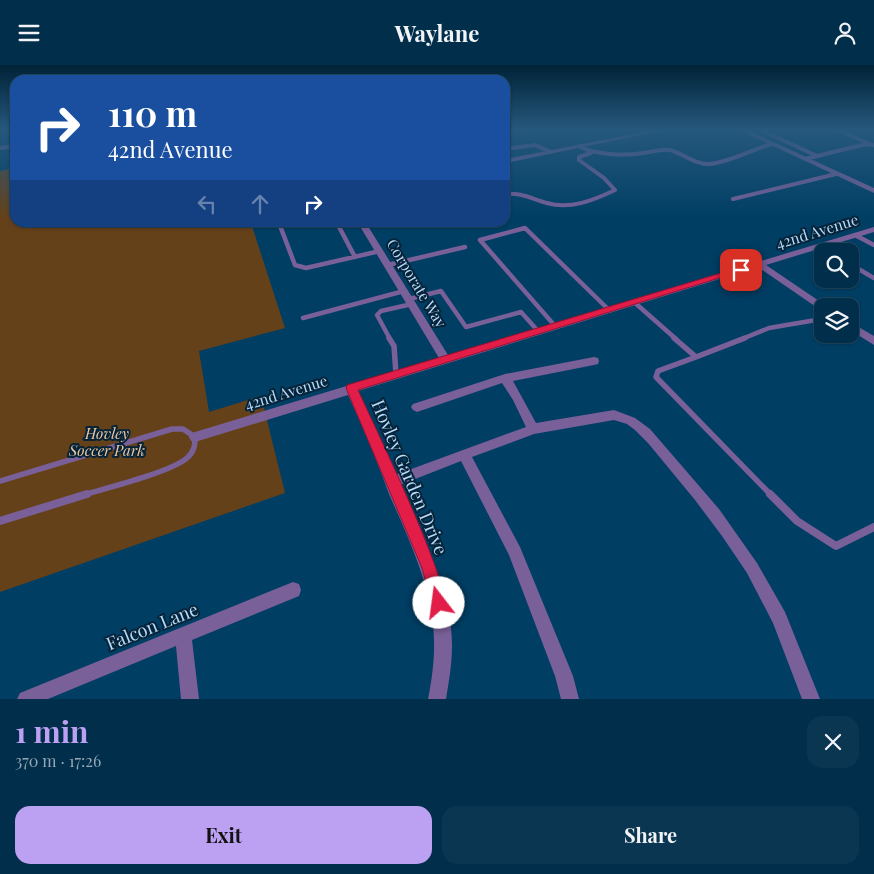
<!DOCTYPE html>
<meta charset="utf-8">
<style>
body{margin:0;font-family:"Playfair Display",serif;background:#0a3652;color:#f1f3f6;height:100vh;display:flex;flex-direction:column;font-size:19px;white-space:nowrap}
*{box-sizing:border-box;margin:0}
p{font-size:16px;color:#95a8b5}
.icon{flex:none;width:28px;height:28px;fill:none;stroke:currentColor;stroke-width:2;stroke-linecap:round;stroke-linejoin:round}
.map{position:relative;height:634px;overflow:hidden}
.sheet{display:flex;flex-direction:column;background:#002e4b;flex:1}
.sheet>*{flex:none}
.guide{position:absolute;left:10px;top:10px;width:500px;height:152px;border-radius:15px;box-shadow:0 1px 4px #0004,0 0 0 1px #224a63;background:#1a4fa0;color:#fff;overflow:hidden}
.fabs{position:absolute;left:814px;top:178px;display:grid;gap:10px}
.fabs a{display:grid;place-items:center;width:45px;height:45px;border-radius:10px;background:#002e4b;box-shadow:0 1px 4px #0004,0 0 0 1px #224a63;font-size:25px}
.pin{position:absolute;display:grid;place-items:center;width:42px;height:42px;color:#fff;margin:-21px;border-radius:10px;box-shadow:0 2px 8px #0006}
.me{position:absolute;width:55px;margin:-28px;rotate:345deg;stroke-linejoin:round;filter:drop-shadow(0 0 4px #0008)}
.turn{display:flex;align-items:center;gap:18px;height:105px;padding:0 15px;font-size:22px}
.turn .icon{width:65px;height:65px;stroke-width:2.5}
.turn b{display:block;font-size:35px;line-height:42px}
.lanes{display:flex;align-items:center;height:48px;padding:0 15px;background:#0003;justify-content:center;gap:25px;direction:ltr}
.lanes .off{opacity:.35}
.round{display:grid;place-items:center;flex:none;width:52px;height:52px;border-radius:15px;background:#0a3652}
.summary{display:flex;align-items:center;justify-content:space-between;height:85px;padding:0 15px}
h1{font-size:30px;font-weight:700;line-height:38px;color:#bca0f2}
.action{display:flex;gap:10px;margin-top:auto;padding:10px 15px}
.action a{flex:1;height:58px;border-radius:15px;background:#bca0f2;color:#111;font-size:20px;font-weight:700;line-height:58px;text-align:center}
.action a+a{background:#0a3652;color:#f1f3f6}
header{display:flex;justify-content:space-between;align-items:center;height:65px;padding:0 15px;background:#002e4b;font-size:22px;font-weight:700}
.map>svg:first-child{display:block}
.green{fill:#65411a}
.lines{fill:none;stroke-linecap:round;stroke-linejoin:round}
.service-far3{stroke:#7a6099;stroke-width:4}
.service-far2{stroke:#7a6099;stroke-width:4.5}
.service-far1{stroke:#7a6099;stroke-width:5.5}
.service{stroke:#7a6099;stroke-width:8}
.minor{fill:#7a6099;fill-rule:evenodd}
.tertiary{fill:#7a6099;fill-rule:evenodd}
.route{fill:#e11d48;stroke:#92132f}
.labels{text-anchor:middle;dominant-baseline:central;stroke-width:4;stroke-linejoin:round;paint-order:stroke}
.street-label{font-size:15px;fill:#b9dbf9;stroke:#05243a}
.park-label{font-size:15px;font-style:italic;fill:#f0c79f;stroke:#05243a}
.near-street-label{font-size:18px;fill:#b9dbf9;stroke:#05243a}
</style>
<header><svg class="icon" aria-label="menu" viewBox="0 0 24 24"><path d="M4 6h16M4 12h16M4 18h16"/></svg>Waylane<svg class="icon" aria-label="person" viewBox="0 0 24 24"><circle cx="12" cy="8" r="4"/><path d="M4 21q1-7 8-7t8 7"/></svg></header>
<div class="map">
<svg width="874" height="634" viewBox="0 0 874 634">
<rect width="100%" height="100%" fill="#003e64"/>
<path class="green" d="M 15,103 L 15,158 L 251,158 L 285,263 L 199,286 L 209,347 L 261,331 L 285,428 L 0,527 L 0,106 Z"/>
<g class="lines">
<path class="service-far3" d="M 759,64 L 817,91
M 836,64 L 870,79
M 579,81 C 594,90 625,91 643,88 C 651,87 662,84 670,85 C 683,88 695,100 710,99 C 734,96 749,85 772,79
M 505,84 L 535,80 L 551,87
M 805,94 L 866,79 L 874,80
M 505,129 C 521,127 532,134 547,138 C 570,145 594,135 615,125 L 604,113 L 579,95 L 579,92 L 591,88
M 733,134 L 836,109"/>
<path class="service-far2" d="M 279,158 L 295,200 L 306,203 L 380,186
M 337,158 L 355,192
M 364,160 L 374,158
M 855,170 L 874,180
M 819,181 L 828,186
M 850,199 L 874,213
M 388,200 L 465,182
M 409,234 L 441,226 L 466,262 L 521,247 L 538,266
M 634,237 L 676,274
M 303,253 L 404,226
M 555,261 L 480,175 L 525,163 L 609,245
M 390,274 L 377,250 L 381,246 L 412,239
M 742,274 L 769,263 L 822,254"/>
<path class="service-far1" d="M 389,273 L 394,281 L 396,309
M 674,273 L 696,292 L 658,306 L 656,312 L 771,430
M 696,292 L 745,273
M 0,416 L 172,364 L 183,364 L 195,372 C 195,381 194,387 187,393 C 171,407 107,423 83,430"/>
<path class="service" d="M 770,429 L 797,456 L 836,481 L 874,462
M 0,456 L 87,429"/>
<path class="minor" d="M 659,64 L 671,64 L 505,98 L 505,94 Z
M 737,64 L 745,64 L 874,123 L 874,128 Z
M 358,158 L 366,158 L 448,290 L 874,162 L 874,167 L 766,200 L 825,240 L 826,241 L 822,241 L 822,245 L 819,244 L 758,202 L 358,326 L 395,410 L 526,362 L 513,335 L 502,318 L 417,347 L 413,345 L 411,342 L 413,339 L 505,309 L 594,292 L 598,293 L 599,296 L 598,299 L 594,300 L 513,316 L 536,358 L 614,345 L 635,353 L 650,364 L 719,444 L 757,498 L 785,547 L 820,634 L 802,634 L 773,558 L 747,508 L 722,471 L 695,435 L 648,378 L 635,365 L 627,359 L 614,355 L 534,369 L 472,392 L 520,482 L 573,611 L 579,634 L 561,634 L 555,611 L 509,490 L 461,396 L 400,420 C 421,471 452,523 452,580 C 452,599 449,616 446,634 L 428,634 C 442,565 431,527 404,463 C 398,448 390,433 385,418 C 374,388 361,358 348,330 L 195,377 L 191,376 L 189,372 L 191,368 L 195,367 L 439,293 Z
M 850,257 L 874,271 L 874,280 L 850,265 Z
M 293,517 L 299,519 L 301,525 L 299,531 L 192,575 L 199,634 L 181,634 L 176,581 L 48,634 L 17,634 L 20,628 Z"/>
<path class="tertiary" d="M 15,79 L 15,83 L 0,85 L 0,81 Z"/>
</g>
<linearGradient id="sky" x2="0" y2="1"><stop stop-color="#002237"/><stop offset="0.42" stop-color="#26587d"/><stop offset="1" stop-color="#26587d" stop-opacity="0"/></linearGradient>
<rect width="874" height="153" fill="url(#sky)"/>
<path class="route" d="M 738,203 L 745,205 L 358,325 C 372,356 453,522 444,544 L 439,546 L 433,544 L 422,503 L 346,323 L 347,320 Z"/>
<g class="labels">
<g class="street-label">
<text transform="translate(817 166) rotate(-17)">42nd Avenue</text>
<text transform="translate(417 218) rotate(59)">Corporate Way</text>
<text transform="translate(286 327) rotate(-17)">42nd Avenue</text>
</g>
<g class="park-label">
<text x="107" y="368">Hovley<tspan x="107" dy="17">Soccer Park</tspan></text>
</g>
<g class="near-street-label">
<text transform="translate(410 412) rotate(67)">Hovley Garden Drive</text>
<text transform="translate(152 561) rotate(-22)">Falcon Lane</text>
</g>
</g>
</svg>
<div class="fabs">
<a><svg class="icon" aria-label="search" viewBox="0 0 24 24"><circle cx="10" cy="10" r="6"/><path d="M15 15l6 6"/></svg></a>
<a><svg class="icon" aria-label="layers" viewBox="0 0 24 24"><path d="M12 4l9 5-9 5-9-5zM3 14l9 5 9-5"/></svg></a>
</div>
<div class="pin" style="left:741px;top:205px;background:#d93025"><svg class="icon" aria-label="arrive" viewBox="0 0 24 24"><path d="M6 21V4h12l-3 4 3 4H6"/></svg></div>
<svg class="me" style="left:439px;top:538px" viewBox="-20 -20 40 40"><circle r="19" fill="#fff"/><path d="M0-13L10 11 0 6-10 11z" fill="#e11d48"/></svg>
<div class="guide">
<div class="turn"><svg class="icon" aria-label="right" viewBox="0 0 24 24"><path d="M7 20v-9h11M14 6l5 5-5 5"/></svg><div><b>110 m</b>42nd Avenue</div></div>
<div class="lanes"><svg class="icon off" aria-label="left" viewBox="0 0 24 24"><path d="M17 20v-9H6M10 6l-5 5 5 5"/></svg><svg class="icon off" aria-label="ahead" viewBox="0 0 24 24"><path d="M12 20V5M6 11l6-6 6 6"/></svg><svg class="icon" aria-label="right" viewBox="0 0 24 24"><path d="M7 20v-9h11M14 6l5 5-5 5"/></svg></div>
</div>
</div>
<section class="sheet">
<div class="summary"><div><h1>1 min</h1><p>370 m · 17:26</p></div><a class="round"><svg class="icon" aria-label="close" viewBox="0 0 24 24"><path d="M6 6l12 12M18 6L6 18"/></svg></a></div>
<div class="action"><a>Exit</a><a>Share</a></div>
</section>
